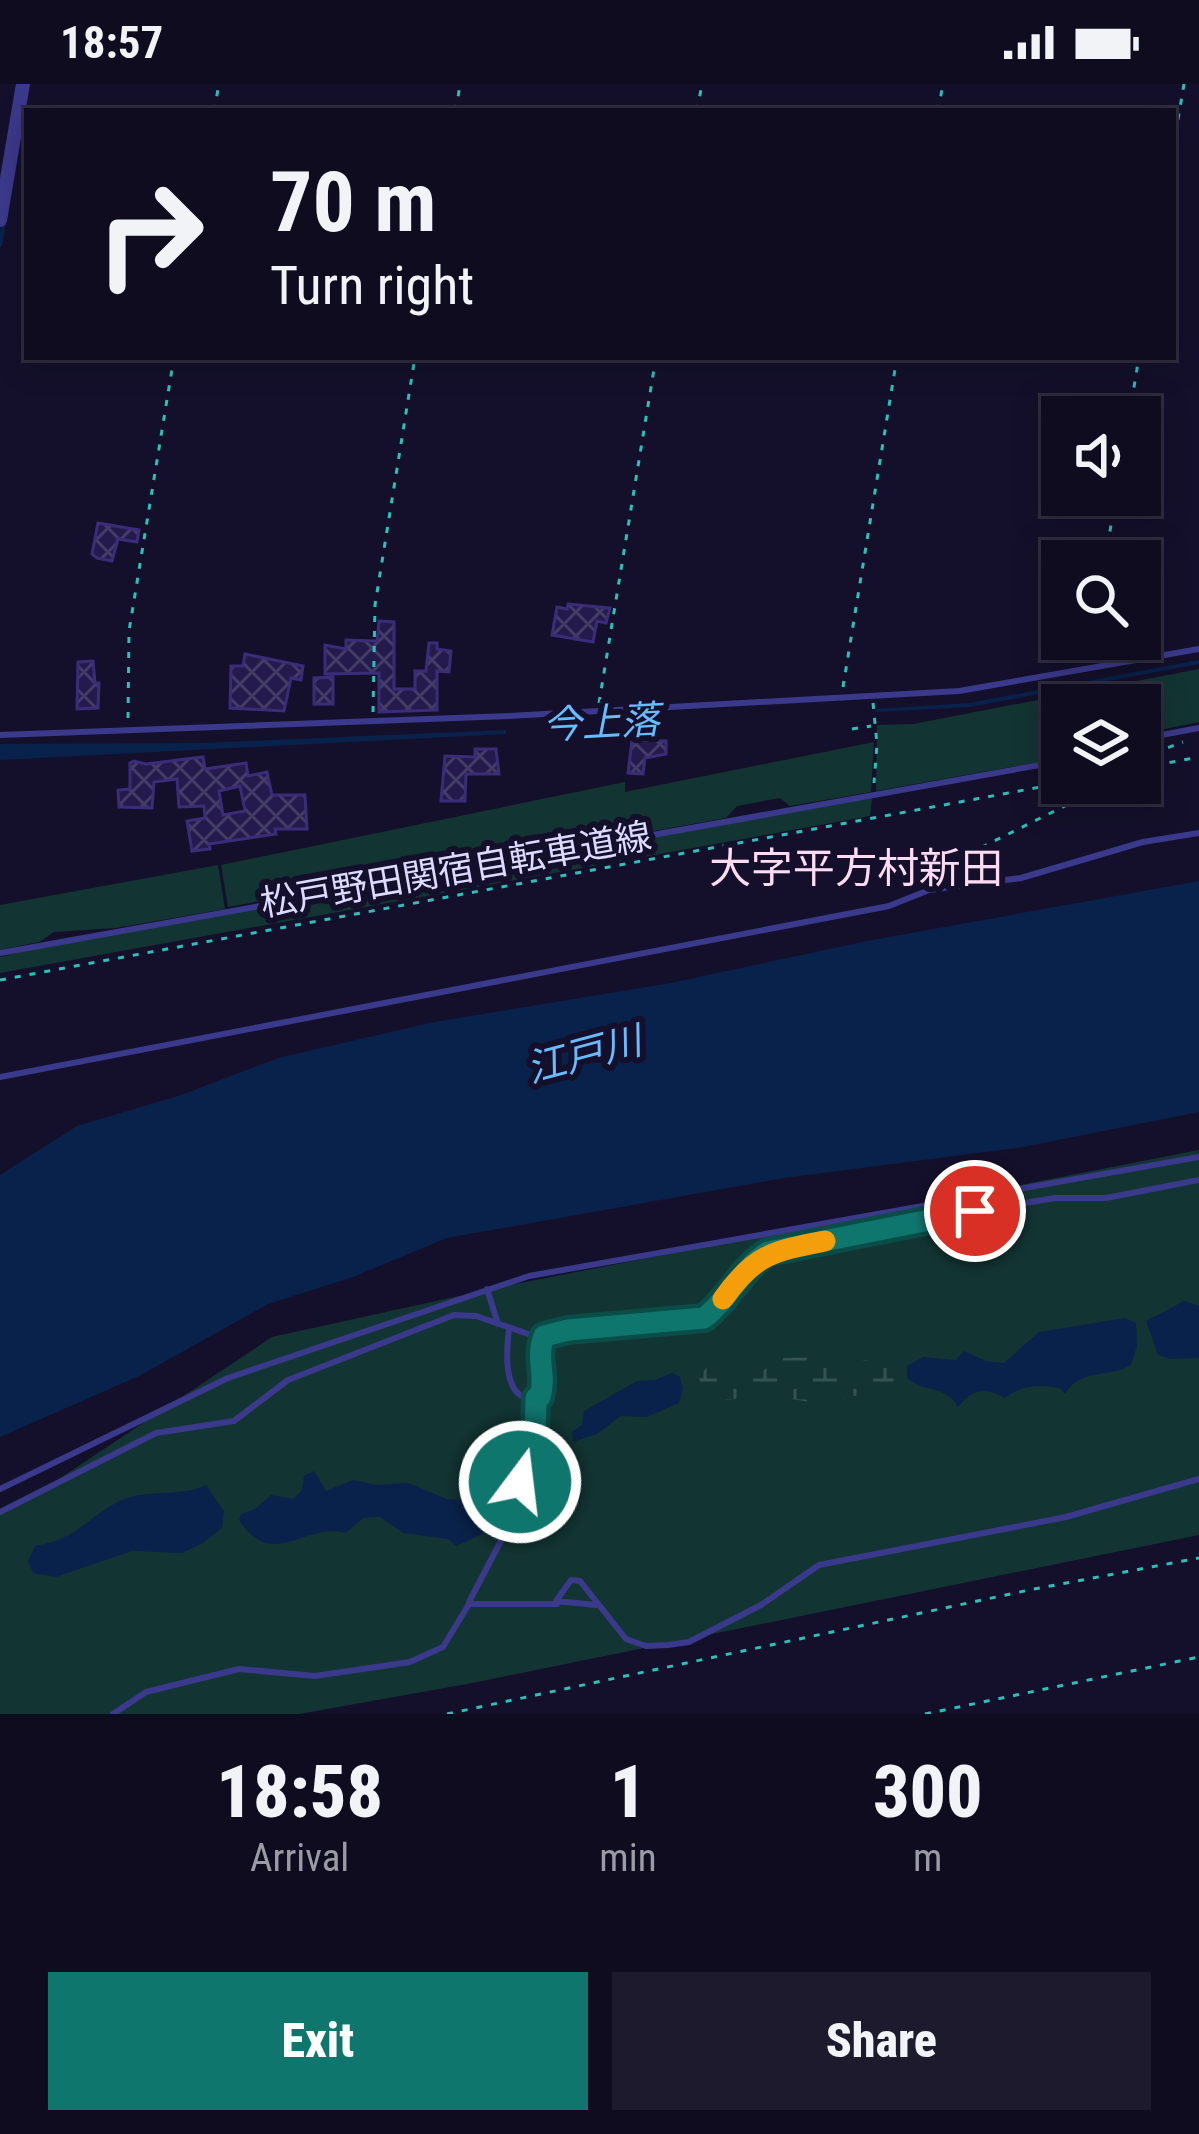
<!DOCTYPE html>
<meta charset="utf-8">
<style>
body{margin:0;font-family:"Roboto Condensed","Noto Sans JP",sans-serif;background:#1d1a2d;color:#f1f3f6;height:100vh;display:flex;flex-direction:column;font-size:45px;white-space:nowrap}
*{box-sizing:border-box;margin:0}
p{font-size:39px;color:#9b9ba5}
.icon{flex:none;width:66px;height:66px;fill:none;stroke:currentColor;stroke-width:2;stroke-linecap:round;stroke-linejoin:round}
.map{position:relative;height:1630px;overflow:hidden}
.details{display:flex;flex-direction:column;background:#0f0c20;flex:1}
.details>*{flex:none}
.hud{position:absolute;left:24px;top:24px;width:1152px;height:252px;border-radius:0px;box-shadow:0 6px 30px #0003,0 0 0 3px #2f2c3e;background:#0f0c20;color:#f1f3f6;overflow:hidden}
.controls{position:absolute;left:1041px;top:312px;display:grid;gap:24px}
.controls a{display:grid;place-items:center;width:120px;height:120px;border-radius:0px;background:#0f0c20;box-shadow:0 6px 30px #0003,0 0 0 3px #2f2c3e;font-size:60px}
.pin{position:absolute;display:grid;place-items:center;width:102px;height:102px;color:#fff;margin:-51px;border:6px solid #fff;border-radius:50%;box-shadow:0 3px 12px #0007}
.me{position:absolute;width:132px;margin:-66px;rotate:15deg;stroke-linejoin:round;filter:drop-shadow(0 0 9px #0008)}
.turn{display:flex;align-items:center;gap:42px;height:252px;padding:0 48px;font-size:54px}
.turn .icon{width:156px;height:156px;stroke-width:2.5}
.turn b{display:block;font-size:84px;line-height:102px}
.eta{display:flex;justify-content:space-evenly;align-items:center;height:204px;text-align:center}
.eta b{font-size:72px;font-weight:800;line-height:84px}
.button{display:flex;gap:24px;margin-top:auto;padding:24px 48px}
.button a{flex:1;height:138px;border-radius:0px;background:#0f766e;color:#fff;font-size:48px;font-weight:800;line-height:138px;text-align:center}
.button a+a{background:#1d1a2d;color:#f1f3f6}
.status{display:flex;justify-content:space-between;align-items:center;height:84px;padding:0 60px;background:#0f0c20;direction:ltr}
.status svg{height:33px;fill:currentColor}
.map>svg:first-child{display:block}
.grass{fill:#123533}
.wetland{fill:url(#wetland-marsh)}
.water{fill:#09224b}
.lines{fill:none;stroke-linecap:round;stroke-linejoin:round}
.stream{stroke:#09224b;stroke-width:4.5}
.building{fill:url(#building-cross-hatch);stroke:#3a2c79;stroke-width:3;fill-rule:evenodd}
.path{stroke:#2bc1b6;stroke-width:3;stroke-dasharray:6 9;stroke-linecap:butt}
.lane{stroke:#3b398b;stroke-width:6}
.street{stroke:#3b398b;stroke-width:14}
.route-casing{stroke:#0a4d48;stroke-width:30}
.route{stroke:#0f766e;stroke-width:21}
.slow{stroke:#f59e0b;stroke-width:21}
.labels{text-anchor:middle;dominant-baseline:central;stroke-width:12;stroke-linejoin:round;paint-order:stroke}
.street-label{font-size:36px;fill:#ddd9ff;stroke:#14102b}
.water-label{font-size:39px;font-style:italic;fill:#67bbff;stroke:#14102b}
.quarter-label{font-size:42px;fill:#ffdbf3;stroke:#14102b}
</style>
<div class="status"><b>18:57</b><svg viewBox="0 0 49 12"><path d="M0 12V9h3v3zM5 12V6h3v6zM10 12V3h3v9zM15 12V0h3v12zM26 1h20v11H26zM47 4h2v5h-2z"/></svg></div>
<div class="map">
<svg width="1199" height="1630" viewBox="0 0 1199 1630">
<defs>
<pattern id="wetland-marsh" width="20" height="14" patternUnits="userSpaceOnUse" patternTransform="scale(3)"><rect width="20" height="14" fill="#123533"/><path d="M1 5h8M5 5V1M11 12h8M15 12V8" fill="none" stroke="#345252"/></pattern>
<pattern id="building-cross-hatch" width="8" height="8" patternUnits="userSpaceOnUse" patternTransform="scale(3)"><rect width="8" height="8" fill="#241b4c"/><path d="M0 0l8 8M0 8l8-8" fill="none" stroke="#433c67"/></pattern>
</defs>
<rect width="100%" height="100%" fill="#14102b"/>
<path class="grass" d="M 1199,585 L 1199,638 L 1140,650 L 1140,621 L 1062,621 L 1062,674 L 876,707 L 877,641 L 913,640 Z
M 874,658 L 871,708 L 790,722 L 780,714 L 737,722 L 726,734 L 228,823 L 221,781 L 625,698 L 625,708 Z
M 872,714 L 870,732 L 0,889 L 0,873 L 28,866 Z
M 218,781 L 225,825 L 116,844 L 54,848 L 39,858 L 0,866 L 0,821 Z
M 1199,1066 L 1199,1451 L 467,1600 L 299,1630 L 0,1630 L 0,1425 L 41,1407 L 272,1253 L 500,1203 Z"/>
<path class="wetland" d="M 820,1273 L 841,1284 C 862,1276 878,1269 896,1286 L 892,1302 L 881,1309 L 853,1312 L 829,1321 L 779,1313 L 752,1319 L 744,1313 L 728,1316 L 708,1311 L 699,1295 L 706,1284 C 722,1279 733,1277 746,1289 L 761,1288 L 783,1274 Z"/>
<path class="water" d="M 1199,576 L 1199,580 L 970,623 L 876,628 L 876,625 L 969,619 Z
M 506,646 L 506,650 L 0,676 L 0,660 L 202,659 Z
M 1199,797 L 1199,1028 L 1023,1063 L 784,1094 L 447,1154 L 353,1193 L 268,1220 L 139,1292 L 0,1353 L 0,1091 L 77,1042 L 181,1011 L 278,974 L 434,938 L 671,899 L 867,857 Z
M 1184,1217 L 1199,1222 L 1199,1274 L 1170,1275 L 1158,1271 L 1146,1237 Z
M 1125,1234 L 1136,1239 L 1137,1262 L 1131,1281 C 1107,1295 1082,1283 1065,1310 L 1060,1304 C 1040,1300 1021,1301 1005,1314 C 985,1303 972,1305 958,1323 C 947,1301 924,1309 907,1294 L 907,1282 L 923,1273 L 956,1276 L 964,1267 L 986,1277 L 1004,1279 L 1039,1248 Z
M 672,1289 L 680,1293 L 683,1305 L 679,1319 L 647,1333 L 621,1332 L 597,1350 L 573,1358 L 572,1348 L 582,1341 L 584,1327 L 637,1297 L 655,1296 Z
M 314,1387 L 326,1407 L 353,1396 L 377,1401 L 408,1399 L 447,1415 L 463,1416 L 493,1406 L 506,1411 C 510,1440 479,1452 456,1462 L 448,1455 L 403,1449 L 380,1433 L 363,1434 L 346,1449 C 304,1438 273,1488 239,1436 L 241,1430 L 255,1425 L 271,1411 L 293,1415 L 302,1406 L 304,1392 Z
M 206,1401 L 224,1427 L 222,1444 L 203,1459 L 182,1469 L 132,1467 L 56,1493 L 33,1489 L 28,1477 L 35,1462 C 80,1454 85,1434 120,1417 C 147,1404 178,1414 206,1401 Z"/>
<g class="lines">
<path class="stream" d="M 0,161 L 4,137"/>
</g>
<path class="building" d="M 98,439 L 139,446 L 137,458 L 118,455 L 112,477 L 97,474 L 92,470 Z
M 568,520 L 610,524 L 606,539 L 597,537 L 593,558 L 552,551 L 557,523 L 567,525 Z
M 379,537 L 394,538 L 394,605 L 415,605 L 415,587 L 426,587 L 429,559 L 437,559 L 437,565 L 451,567 L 449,588 L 437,587 L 437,626 L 379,628 L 379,589 L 325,590 L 325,561 L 346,565 L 346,556 L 377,557 Z
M 245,570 L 303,582 L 301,596 L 291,594 L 284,627 L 230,624 L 231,582 L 243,582 Z
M 93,577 L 95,599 L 99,599 L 98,624 L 77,625 L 78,578 Z
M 333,593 L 333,620 L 314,620 L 314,594 Z
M 632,656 L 666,657 L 666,670 L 645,674 L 643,690 L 628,689 Z
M 475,665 L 496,665 L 499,690 L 466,690 L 465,717 L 441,717 L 445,672 L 475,673 Z
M 203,673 L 205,685 L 246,679 L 248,692 L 267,688 L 272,711 L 305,711 L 307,745 L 275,745 L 276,750 L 209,760 L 210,765 L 192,767 L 187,737 L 205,734 L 204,722 L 179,723 L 177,695 L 154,698 L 152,724 L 119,723 L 118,706 L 130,705 L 130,679 L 134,677 L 146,680 ZM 240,702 L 245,727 L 223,731 L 219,707 Z"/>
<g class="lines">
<path class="path" d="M 214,27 L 219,0
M 456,27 L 460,0
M 697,27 L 702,0
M 938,27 L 943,0
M 1173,65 L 1184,0
M 1129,333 L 1139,273
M 1105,477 L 1116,411
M 1089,572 L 1092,555
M 843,603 L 897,273
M 599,619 L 656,273
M 873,619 L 877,660 L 874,699
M 373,628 L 375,521 L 415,273
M 128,634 L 129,547 L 174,273
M 852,645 L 871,642
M 1140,674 L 1183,658
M 1140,684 L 1199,673
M 968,770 L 1111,699
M 0,896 L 1062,699
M 447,1630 L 1029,1506 L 1199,1474
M 925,1630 L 1199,1573"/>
<path class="lane" d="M 0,651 L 509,632 L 959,607 L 1199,565
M 1140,655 L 1199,644
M 932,804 L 961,774
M 0,869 L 1062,677
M 0,993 L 889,822 L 929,806 L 1021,794 L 1143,758 L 1199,749
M 487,1205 L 498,1240
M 509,1245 C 506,1269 502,1323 540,1313 C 547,1292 534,1275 544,1255
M 0,1405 L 228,1294 L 529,1192 L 1199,1073
M 0,1428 L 156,1349 L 234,1337 L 288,1296 L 454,1231 L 476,1232 L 540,1254 L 568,1246 L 689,1238 C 725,1230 737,1188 768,1168 L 975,1127 L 1055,1114 L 1106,1114 L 1199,1096
M 469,1518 L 516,1428 L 535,1350 L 535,1314
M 596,1521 L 556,1517 L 571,1496 L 580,1497 L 626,1555 L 646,1562 L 668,1561 L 689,1558 L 761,1521 L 819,1481 L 1066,1433 L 1199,1395
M 113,1630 L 146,1608 L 239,1585 L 315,1592 L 410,1578 L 443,1563 L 469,1520 L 557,1520"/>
<path class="street" d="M 0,136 L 23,0"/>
</g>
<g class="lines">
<defs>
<path id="route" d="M 520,1398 L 535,1350 L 536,1314 L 540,1313 C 547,1291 535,1275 544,1252 L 568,1246 L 704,1234 C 729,1215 741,1185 768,1168 L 975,1127"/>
</defs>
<use href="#route" class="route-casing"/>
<use href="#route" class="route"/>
<path class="slow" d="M 723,1215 C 755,1170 773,1167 825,1157"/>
</g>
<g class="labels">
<g class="street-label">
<text transform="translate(456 786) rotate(-10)">松戸野田関宿自転車道線</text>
</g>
<g class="water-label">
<text transform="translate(601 639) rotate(-3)">今上落</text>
<text transform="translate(584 971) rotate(-15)">江戸川</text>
</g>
<g class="quarter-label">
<text x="856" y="784">大字平方村新田</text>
</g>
</g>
</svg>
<div class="controls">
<a><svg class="icon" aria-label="sound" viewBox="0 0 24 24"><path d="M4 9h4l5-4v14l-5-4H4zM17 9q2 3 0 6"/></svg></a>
<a><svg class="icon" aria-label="search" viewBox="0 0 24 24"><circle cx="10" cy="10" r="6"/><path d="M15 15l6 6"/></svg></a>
<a><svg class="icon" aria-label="layers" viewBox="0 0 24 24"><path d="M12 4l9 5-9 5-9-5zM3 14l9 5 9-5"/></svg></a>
</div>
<div class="pin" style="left:975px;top:1127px;background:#d93025"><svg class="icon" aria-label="arrive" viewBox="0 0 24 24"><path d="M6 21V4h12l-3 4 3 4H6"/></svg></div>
<svg class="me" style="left:520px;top:1398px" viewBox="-20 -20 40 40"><circle r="17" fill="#0f766e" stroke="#fff" stroke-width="3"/><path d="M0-11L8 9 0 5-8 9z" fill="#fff"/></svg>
<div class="hud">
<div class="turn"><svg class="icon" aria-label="right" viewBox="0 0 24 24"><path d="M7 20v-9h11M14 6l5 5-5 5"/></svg><div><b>70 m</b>Turn right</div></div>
</div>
</div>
<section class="details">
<div class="eta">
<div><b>18:58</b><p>Arrival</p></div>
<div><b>1</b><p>min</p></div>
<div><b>300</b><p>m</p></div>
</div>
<div class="button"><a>Exit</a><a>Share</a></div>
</section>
